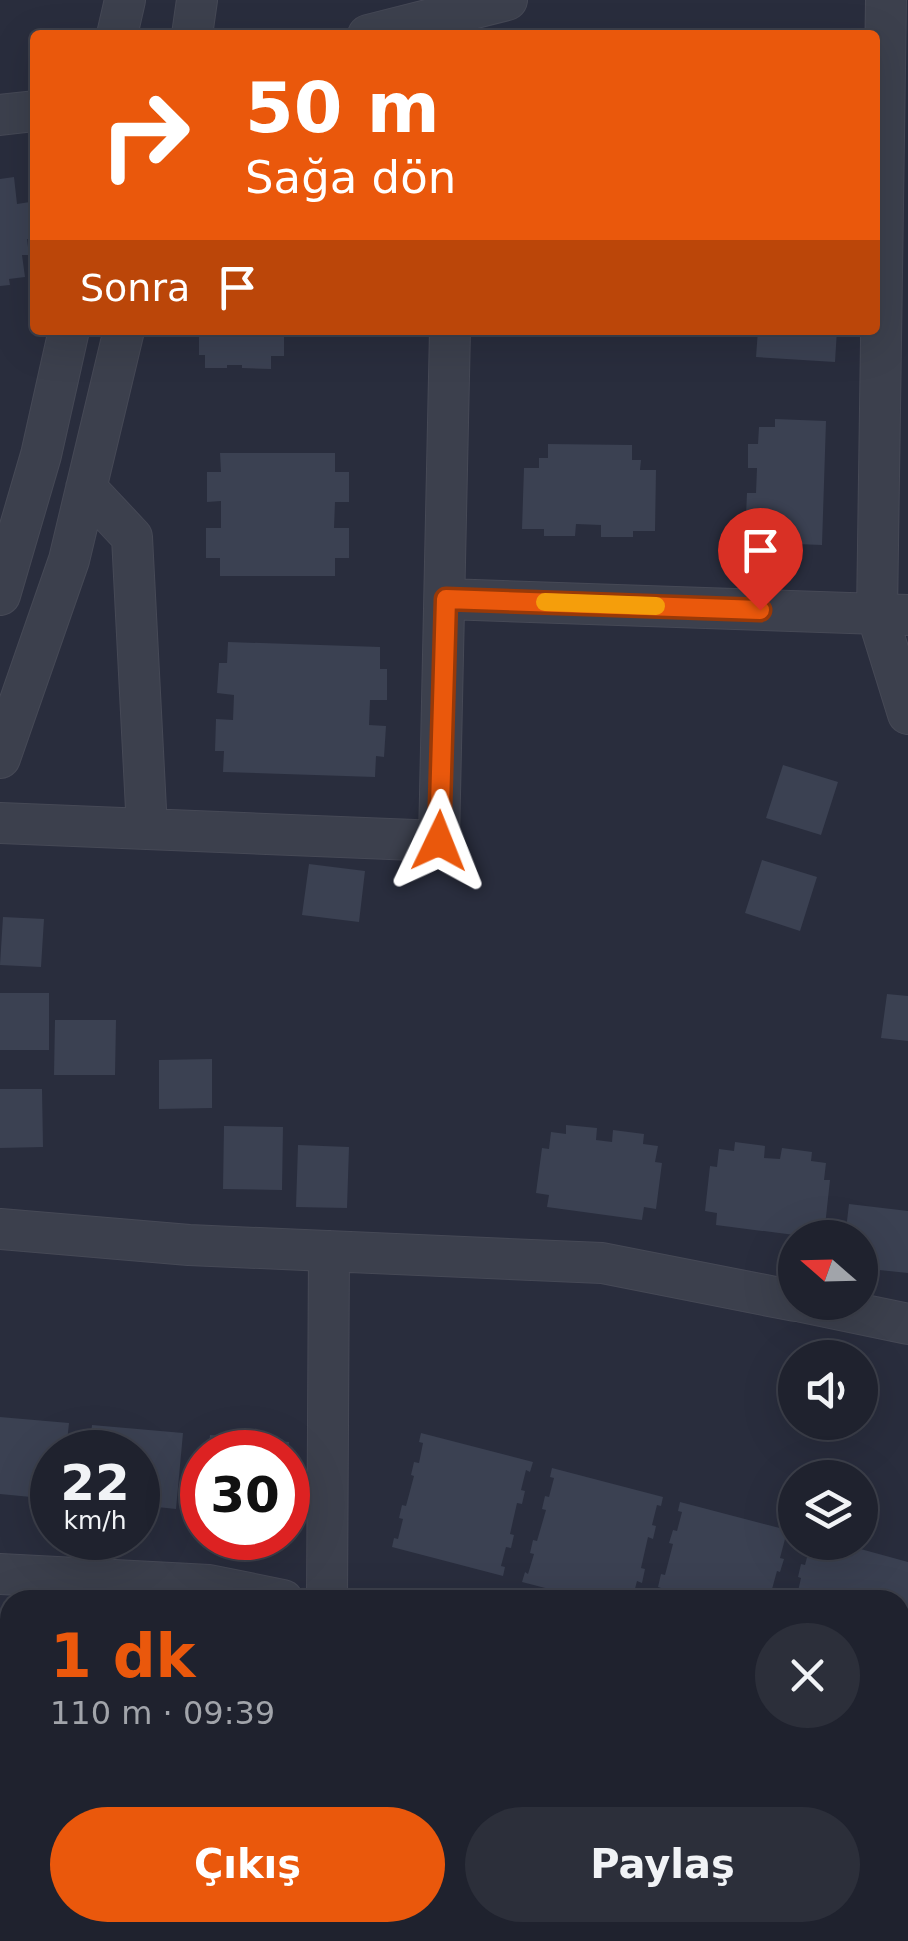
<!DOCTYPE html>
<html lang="tr">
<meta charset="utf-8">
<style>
body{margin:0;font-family:"DejaVu Sans",sans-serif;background:#2c2f3a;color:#f1f3f6;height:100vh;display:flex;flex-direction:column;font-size:38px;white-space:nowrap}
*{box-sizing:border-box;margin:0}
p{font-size:32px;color:#a1a4aa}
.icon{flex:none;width:55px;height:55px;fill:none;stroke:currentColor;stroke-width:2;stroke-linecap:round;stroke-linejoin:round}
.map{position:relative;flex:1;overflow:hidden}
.panel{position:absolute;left:0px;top:1590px;width:910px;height:352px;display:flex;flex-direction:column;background:#1f222e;border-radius:30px 30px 0 0;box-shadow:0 10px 40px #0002,0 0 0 2px #3c3f4a}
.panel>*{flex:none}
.banner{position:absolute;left:30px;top:30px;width:850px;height:305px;border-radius:10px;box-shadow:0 10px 40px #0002,0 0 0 2px #3c3f4a;background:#ea580c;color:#fff;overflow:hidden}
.needle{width:65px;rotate:290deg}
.tools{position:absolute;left:778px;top:1220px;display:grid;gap:20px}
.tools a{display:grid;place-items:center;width:100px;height:100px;border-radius:50%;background:#1f222e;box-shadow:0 10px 40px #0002,0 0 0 2px #3c3f4a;font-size:50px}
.speed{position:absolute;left:30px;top:1430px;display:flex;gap:20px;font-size:50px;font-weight:700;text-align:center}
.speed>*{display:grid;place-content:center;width:130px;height:130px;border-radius:50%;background:#1f222e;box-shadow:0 10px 40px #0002,0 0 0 2px #3c3f4a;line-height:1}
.speed small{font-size:25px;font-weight:400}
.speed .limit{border:15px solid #d22;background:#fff;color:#111}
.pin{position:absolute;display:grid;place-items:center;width:85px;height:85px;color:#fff;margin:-102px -42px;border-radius:50% 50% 50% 0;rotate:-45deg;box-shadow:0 0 10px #0007}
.pin .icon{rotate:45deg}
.me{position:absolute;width:110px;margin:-55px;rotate:2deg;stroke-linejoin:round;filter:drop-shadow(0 0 8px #0008)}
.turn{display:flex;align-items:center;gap:35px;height:210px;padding:0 50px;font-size:45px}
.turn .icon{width:130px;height:130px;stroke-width:2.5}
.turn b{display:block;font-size:70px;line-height:85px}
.then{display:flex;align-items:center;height:95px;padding:0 50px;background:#0003;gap:20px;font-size:38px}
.round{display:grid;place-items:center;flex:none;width:105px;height:105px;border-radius:52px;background:#2c2f3a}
.summary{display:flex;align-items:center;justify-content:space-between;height:170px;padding:0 50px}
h1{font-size:60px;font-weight:700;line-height:75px;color:#ea580c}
.cta{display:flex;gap:20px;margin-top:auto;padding:20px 50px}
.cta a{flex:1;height:115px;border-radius:60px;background:#ea580c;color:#fff;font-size:40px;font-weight:700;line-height:115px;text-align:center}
.cta a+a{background:#2c2f3a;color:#f1f3f6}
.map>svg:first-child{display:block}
.building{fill:#3b4152}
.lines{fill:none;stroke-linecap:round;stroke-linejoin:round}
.minor-casing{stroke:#464956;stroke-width:42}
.minor{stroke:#3c404d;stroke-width:40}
.route-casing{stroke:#983908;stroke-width:25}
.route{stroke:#ea580c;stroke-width:18}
.slow{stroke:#f59e0b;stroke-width:18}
</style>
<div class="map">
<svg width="908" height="1941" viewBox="0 0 908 1941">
<rect width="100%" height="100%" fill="#292d3d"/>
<path class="building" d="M 14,177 L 17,204 L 30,202 L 34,239 L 27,239 L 29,255 L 22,255 L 25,277 L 9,279 L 10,285 L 0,286 L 0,179 Z
M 199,330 L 284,330 L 284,356 L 271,356 L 271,369 L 242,368 L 242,365 L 227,365 L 227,368 L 205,368 L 205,355 L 199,355 Z
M 758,330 L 837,330 L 835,362 L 756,357 Z
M 775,419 L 826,421 L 822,545 L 771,543 L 772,535 L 755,535 L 756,517 L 746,516 L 747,493 L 756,493 L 757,468 L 748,468 L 748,444 L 758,444 L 759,427 L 775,427 Z
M 548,444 L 632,445 L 632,460 L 641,460 L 640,470 L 656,470 L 655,531 L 633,531 L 633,537 L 601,537 L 601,525 L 576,524 L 575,536 L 544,536 L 544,529 L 522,529 L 524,468 L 539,468 L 539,458 L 548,458 Z
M 220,453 L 335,453 L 335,472 L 349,472 L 349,502 L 335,502 L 334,528 L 349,528 L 349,558 L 335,558 L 335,576 L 220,576 L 220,558 L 206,558 L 206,528 L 221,528 L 221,501 L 207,502 L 207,472 L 221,472 Z
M 228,642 L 380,647 L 380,669 L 387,669 L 387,700 L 370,700 L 369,725 L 386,726 L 384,757 L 376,756 L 375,777 L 223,772 L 224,751 L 215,751 L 216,719 L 233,720 L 234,695 L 217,693 L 219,663 L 227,663 Z
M 783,765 L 838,782 L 821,835 L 766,818 Z
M 762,860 L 817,877 L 800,931 L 745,913 Z
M 309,864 L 365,871 L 359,922 L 302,915 Z
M 3,917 L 44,919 L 41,967 L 0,965 Z
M 0,993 L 49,993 L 49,1050 L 0,1050 Z
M 887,994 L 908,996 L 908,1041 L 881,1038 Z
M 55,1020 L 116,1020 L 115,1075 L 54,1075 Z
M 212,1059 L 212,1108 L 159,1109 L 159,1060 Z
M 0,1089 L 42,1089 L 43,1147 L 0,1148 Z
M 566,1125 L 597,1128 L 596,1140 L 612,1142 L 613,1130 L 644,1134 L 643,1144 L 658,1146 L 655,1162 L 662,1163 L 656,1209 L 644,1207 L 642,1220 L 547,1207 L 549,1195 L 536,1193 L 542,1148 L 549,1149 L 551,1132 L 566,1134 Z
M 224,1126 L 283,1127 L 282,1190 L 223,1189 Z
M 735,1142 L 765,1146 L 764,1158 L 780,1159 L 782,1148 L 812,1152 L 811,1161 L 826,1163 L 824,1180 L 830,1180 L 825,1226 L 812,1225 L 810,1237 L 716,1225 L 717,1213 L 705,1211 L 710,1166 L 717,1167 L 719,1149 L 734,1151 Z
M 298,1145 L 349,1147 L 347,1208 L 296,1207 Z
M 849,1204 L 908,1211 L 908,1273 L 860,1268 L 860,1238 L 845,1238 Z
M 0,1417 L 69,1423 L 66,1452 L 52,1452 L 52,1499 L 0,1494 Z
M 92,1425 L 183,1433 L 176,1509 L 138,1505 L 138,1452 L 89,1452 Z
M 421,1433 L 533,1462 L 530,1472 L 526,1470 L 521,1490 L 525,1491 L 522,1504 L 517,1503 L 510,1534 L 514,1535 L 511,1548 L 506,1547 L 501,1566 L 505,1567 L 503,1576 L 392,1547 L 394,1538 L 398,1539 L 403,1519 L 399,1518 L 402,1505 L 406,1506 L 414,1476 L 411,1475 L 414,1462 L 419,1463 L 423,1443 L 419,1442 Z
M 210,1435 L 289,1442 L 288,1452 L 208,1452 Z
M 552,1468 L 663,1497 L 661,1506 L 657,1505 L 652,1525 L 656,1526 L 653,1539 L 648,1537 L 641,1568 L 645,1569 L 642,1583 L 637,1581 L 632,1600 L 592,1600 L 522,1582 L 525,1572 L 528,1574 L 534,1554 L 530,1553 L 533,1540 L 537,1541 L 546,1510 L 542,1509 L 545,1496 L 549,1497 L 554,1478 L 550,1477 Z
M 680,1502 L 791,1531 L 789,1540 L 785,1539 L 780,1558 L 784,1559 L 780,1572 L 777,1571 L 769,1600 L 659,1600 L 661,1588 L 658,1587 L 661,1574 L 665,1575 L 673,1544 L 669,1543 L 673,1530 L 677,1531 L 682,1512 L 678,1511 Z
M 801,1542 L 835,1542 L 908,1562 L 908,1606 L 904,1605 L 901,1617 L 900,1600 L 796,1600 L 801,1578 L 798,1577 L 801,1564 L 805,1565 L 810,1546 Z
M 1,1753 L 10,1753 L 10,1932 L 95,1932 L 95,1941 L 0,1941 Z
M 908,1814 L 908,1932 L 900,1932 L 900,1815 Z
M 364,1932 L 482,1932 L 482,1941 L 365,1941 Z
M 554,1932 L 679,1932 L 679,1938 L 555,1941 Z
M 700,1932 L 775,1932 L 775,1936 L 700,1938 Z"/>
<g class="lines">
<defs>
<path id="minor" d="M 886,0 L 877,614 L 908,714
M 117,35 L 125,0
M 192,35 L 197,0
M 368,35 L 507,0
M 0,115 L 35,111
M 86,488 L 132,537 L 147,829
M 0,595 L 41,455 L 69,330
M 446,599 L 908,615
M 0,758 L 69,560 L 124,330
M 0,823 L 439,841 L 450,330
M 0,1229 L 189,1245 L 602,1263 L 795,1301
M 802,1302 L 908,1324
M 0,1574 L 209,1585 L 283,1600
M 327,1600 L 329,1251
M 900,1720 L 908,1700
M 512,1932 L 513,1941
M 201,1941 L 201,1932"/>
</defs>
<use href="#minor" class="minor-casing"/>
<use href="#minor" class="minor"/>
</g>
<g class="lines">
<defs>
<path id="route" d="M 439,841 L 446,599 L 760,610"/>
</defs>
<use href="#route" class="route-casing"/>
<use href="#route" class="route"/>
<path class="slow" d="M 545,602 L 656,606"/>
</g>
</svg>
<div class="tools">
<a><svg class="needle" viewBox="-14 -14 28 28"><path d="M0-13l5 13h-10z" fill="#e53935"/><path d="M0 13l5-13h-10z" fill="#a1a4aa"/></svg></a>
<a><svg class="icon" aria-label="sound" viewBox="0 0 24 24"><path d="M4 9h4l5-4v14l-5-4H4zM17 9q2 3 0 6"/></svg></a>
<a><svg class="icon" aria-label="layers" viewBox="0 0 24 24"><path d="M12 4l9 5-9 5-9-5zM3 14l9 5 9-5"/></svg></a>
</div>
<div class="speed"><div>22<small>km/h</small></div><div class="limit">30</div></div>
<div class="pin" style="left:760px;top:610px;background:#d93025"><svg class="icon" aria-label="arrive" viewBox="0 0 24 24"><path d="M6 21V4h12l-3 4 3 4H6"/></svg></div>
<svg class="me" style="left:439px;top:841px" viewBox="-20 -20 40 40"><path d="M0-17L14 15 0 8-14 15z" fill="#ea580c" stroke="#fff" stroke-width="4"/></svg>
<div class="banner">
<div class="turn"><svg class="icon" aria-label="right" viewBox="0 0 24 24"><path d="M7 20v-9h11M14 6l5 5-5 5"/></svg><div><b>50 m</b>Sağa dön</div></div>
<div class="then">Sonra<svg class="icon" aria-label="arrive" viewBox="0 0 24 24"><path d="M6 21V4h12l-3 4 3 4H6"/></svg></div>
</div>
<section class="panel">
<div class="summary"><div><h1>1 dk</h1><p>110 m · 09:39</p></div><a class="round"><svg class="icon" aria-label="close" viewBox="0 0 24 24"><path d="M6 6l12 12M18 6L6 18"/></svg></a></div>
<div class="cta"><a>Çıkış</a><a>Paylaş</a></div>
</section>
</div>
